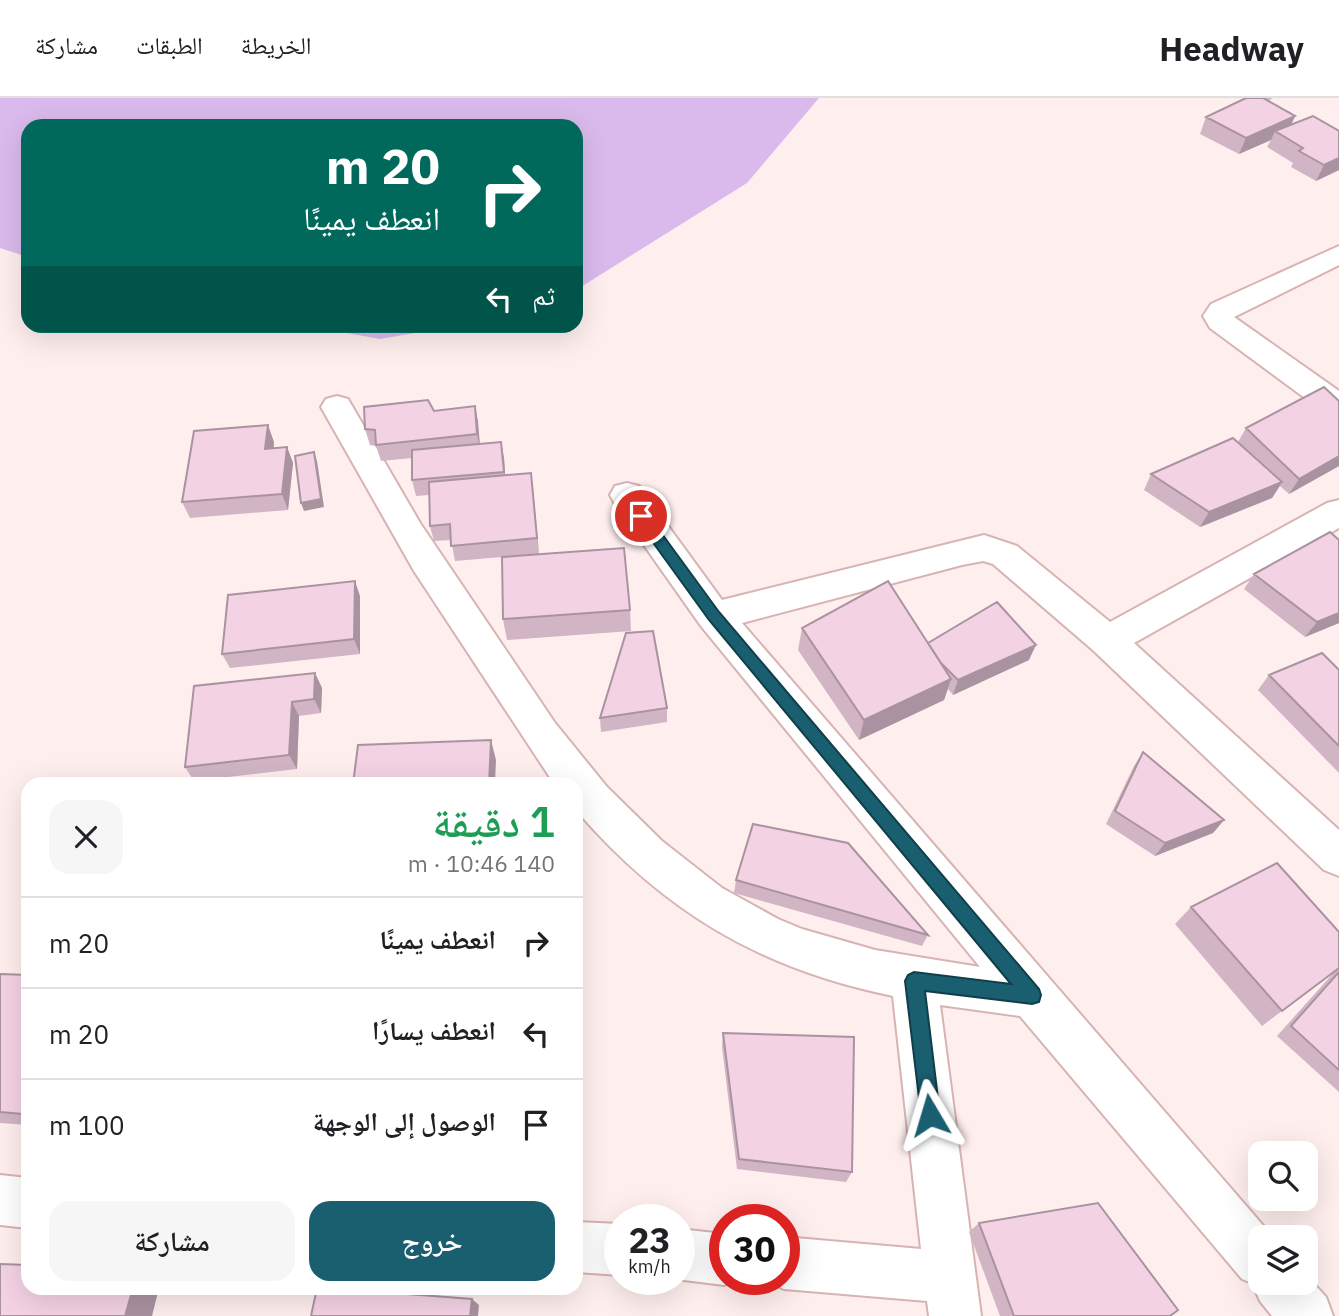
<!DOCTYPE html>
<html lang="ar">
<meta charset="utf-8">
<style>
body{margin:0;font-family:"IBM Plex Sans","Noto Naskh Arabic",sans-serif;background:#f6f6f6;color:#202124;direction:rtl;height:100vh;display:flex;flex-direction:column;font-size:26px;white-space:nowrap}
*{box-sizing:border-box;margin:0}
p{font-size:23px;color:#757577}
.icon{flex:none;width:38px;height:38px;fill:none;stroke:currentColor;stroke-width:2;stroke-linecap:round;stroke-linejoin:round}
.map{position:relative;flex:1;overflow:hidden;direction:ltr}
.details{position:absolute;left:21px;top:679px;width:562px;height:518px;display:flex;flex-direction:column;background:#fff;border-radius:21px;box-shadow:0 7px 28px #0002;direction:rtl}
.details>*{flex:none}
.hud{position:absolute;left:21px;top:21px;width:562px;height:214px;border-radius:21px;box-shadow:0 7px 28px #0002;direction:rtl;background:#00695c;color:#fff;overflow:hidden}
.buttons{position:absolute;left:1248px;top:1043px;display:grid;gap:14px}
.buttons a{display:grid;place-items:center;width:70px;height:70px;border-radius:14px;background:#fff;box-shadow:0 7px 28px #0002;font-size:35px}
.speed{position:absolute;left:604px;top:1106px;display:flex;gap:14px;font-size:35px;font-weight:700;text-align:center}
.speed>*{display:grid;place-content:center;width:91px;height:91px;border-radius:50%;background:#fff;box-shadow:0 7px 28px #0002;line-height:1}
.speed small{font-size:18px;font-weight:400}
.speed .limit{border:10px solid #d22;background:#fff;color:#111}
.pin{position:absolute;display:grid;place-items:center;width:60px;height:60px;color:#fff;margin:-30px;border:4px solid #fff;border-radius:50%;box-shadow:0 2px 7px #0007}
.me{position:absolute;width:77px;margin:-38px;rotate:353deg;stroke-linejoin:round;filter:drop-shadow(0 0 5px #0008)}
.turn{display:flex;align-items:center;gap:24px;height:147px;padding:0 28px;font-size:32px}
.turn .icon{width:91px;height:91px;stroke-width:2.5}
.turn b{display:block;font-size:49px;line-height:60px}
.then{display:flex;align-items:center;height:66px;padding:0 28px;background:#0003;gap:14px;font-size:26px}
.round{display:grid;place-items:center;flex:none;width:74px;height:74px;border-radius:21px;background:#f6f6f6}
.overview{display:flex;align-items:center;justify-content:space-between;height:119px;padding:0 28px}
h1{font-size:42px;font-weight:600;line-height:52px;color:#1e9e55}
.primary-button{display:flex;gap:14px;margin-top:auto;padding:14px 28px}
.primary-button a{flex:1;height:80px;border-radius:21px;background:#195f70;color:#fff;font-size:28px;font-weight:600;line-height:80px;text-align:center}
.primary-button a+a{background:#f6f6f6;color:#202124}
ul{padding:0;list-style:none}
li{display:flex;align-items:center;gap:21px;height:91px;padding:0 28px;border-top:2px solid #e0e0e0}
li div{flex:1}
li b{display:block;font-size:26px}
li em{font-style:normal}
header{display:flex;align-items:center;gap:42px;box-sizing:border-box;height:98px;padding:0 35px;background:#fff;border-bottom:2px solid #e0e0e0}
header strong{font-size:33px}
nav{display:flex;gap:38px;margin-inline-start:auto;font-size:24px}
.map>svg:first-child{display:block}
.water{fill:#dabaec}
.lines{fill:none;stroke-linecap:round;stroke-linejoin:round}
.minor-casing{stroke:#d8b3b3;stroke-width:4}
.minor{fill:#fff;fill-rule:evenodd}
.wall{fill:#d1b5c4}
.shaded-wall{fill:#aa93a0}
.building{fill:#f3d2e4;stroke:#aa93a0;stroke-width:2}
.route{fill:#195f70;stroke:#103e49;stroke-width:2}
</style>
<header>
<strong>Headway</strong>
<nav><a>الخريطة</a><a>الطبقات</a><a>مشاركة</a></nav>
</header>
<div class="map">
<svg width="1339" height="1218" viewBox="0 0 1339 1218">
<rect width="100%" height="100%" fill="#feeeee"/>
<path class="water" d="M 0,0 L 819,0 L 747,85 L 576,192 L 576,28 L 28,28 L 28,159 L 0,150 Z
M 308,228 L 455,228 L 380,241 Z"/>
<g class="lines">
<defs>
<path id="minor" d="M 1339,148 L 1339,167 L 1234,219 L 1339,293 L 1339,320 L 1328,317 L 1210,230 L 1203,218 L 1211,206 Z
M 337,298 L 348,301 L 420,425 L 555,625 L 607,689 L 662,743 L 722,790 L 778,821 L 802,831 L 875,852 L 980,869 L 701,528 L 615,406 L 610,397 L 615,388 L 627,385 L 639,388 L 722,502 L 984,437 L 1017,448 L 1110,524 L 1327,405 L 1339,402 L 1339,430 L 1134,545 L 1339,732 L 1339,778 L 1324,772 L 1094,553 L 993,466 L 983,463 L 962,467 L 742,525 L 1273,1139 L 1260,1139 L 1260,1185 L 1306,1185 L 1306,1177 L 1326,1199 L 1333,1218 L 1272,1218 L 1260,1203 L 1252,1185 L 1242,1181 L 1020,918 L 940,907 L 981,1218 L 929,1218 L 927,1203 L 784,1191 L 766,1183 L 784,1181 L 784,1139 L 921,1151 L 893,898 C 761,871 664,814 576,712 L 576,686 L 554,686 L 551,681 L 414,473 L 321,309 L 326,301 Z
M 0,1077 L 28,1080 L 28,1130 L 0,1127 Z
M 576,1124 L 620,1126 L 620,1177 L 576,1174 Z
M 679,1131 L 724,1136 L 724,1181 L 737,1181 L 724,1187 L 676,1181 L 679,1181 Z"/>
</defs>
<use href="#minor" class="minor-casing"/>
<use href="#minor" class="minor"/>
</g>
<path class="wall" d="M 1246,0 L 1272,0 L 1269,3 L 1295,18 L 1291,27 L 1339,72 L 1316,83 L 1291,69 L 1293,65 L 1267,49 L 1271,42 L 1239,56 L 1200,36 L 1206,19 Z
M 475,308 L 478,324 L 480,346 L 504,360 L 505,377 L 533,391 L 539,456 L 508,458 L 630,512 L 631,533 L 507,542 L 503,521 L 502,459 L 455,463 L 451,442 L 434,443 L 430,428 L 429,397 L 416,398 L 412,382 L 412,360 L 381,363 L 376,348 L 370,347 L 365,331 L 434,313 Z
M 1246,330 L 1339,368 L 1289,396 L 1280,388 L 1272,400 L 1200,429 L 1144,392 L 1151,376 L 1238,344 Z
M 274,344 L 274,350 L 287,349 L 293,365 L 288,412 L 190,420 L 182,404 Z
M 1254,476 L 1339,525 L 1305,539 L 1244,491 Z
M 360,498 L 360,556 L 230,570 L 222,556 Z
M 802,530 L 928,545 L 1029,562 L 953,597 L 948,591 L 944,602 L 859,642 L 798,552 Z
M 1339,572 L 1339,675 L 1258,592 L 1269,577 Z
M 315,575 L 322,590 L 321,615 L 299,618 L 297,671 L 194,683 L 185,669 Z
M 667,610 L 667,624 L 601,634 L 600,620 Z
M 1143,654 L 1224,722 L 1213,735 L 1155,758 L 1106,726 L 1134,668 Z
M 736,782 L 928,837 L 922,848 L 734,795 Z
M 1191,809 L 1339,834 L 1339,994 L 1277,938 L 1336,872 L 1262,928 L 1175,826 Z
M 0,876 L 28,877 L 28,1027 L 0,1025 Z
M 723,935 L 852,1074 L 846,1084 L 737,1071 L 722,949 Z
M 979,1125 L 1170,1218 L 1000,1218 L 969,1134 Z"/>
<path class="shaded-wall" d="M 1295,18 L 1288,34 L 1275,33 L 1271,42 L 1239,56 L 1246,40 Z
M 1339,60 L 1339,72 L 1316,83 L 1324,67 Z
M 475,308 L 478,324 L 480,352 L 477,336 Z
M 268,327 L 274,344 L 272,367 L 265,351 Z
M 501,344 L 504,360 L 506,390 L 504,374 Z
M 287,349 L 293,365 L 288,412 L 282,396 Z
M 314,354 L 317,363 L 324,409 L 304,413 L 301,405 Z
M 1339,358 L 1339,368 L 1289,396 L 1299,381 Z
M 531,375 L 533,391 L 539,456 L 537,440 Z
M 1282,384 L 1272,400 L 1200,429 L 1209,414 Z
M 355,483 L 360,498 L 360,556 L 354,541 Z
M 1339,515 L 1339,525 L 1305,539 L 1317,524 Z
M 1036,547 L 1029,562 L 953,597 L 958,582 Z
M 315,575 L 322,590 L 321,615 L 314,601 Z
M 951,581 L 944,602 L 859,642 L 864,622 Z
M 292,604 L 299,618 L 297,671 L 289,657 Z
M 491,642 L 496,662 L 495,686 L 489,686 Z
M 1224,722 L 1213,735 L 1155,758 L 1165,745 Z
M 28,1001 L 28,1019 L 23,1016 Z
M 133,1190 L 159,1190 L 152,1218 L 125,1218 Z
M 472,1201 L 479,1207 L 478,1218 L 470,1218 Z"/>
<path class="building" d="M 1246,0 L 1263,0 L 1295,18 L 1246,40 L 1206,19 Z
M 1313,18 L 1339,33 L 1339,60 L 1324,67 L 1299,53 L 1303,50 L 1275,33 Z
M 1324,289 L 1339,303 L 1339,358 L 1299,381 L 1246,330 Z
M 428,302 L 434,313 L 475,308 L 477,336 L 376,347 L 375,332 L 365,331 L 364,309 Z
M 268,327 L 265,351 L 287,349 L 282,396 L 182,404 L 194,333 Z
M 1233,340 L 1282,384 L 1209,414 L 1151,376 Z
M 501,344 L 504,374 L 412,382 L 412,352 Z
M 314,354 L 321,401 L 301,405 L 295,358 Z
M 531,375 L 537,440 L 451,448 L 450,426 L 430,428 L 429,384 Z
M 1330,434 L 1339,442 L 1339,515 L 1317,524 L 1254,476 Z
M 624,450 L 630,512 L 503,521 L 502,459 Z
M 355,483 L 354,541 L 222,556 L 228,497 Z
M 888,483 L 951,581 L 864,622 L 802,530 Z
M 997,504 L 1036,547 L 958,582 L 941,565 L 928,545 Z
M 653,533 L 667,610 L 600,620 L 626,535 Z
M 1322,555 L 1339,572 L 1339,648 L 1269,577 Z
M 315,575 L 314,601 L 292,604 L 289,657 L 185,669 L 194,588 Z
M 491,642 L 489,686 L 353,686 L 358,647 Z
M 1143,654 L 1224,722 L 1165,745 L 1115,713 Z
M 753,726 L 848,745 L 928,837 L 736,782 Z
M 1277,765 L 1339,834 L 1339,870 L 1282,913 L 1191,809 Z
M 1339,874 L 1339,972 L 1291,928 Z
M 0,876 L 28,877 L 28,1001 L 23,1016 L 0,1014 Z
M 723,935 L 854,939 L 852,1074 L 739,1061 Z
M 1098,1105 L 1178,1212 L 1170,1218 L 1014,1218 L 979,1125 Z
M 0,1166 L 28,1167 L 28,1190 L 133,1190 L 125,1218 L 0,1218 Z
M 317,1190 L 328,1190 L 472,1201 L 470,1218 L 311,1218 Z"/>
<path class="route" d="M 641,412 L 646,414 L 719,514 L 1039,891 L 1041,897 L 1039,904 L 1032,906 L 925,893 L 940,1017 L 937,1024 L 930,1027 L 923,1024 L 921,1017 L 905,883 L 908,877 L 914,874 L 1011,886 L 709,522 L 636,421 L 634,418 Z"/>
</svg>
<div class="buttons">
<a><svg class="icon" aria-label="search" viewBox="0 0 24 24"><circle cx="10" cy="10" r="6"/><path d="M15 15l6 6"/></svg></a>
<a><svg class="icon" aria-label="layers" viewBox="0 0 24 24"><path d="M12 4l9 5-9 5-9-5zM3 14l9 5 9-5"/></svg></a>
</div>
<div class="speed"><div>23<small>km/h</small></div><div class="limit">30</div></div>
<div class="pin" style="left:641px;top:418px;background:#d93025"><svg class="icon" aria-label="arrive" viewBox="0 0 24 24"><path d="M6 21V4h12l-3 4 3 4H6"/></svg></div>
<svg class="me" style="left:930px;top:1017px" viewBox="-20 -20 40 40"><path d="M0-17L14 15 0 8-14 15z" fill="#195f70" stroke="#fff" stroke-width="4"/></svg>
<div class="hud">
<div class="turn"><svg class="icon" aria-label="right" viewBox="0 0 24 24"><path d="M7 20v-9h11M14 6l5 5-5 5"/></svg><div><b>20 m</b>انعطف يمينًا</div></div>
<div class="then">ثم<svg class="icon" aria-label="left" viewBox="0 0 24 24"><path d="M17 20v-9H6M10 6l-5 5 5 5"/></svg></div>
</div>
<section class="details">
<div class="overview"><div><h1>1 دقيقة</h1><p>140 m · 10:46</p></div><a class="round"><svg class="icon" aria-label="close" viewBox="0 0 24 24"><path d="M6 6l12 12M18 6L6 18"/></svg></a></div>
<ul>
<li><svg class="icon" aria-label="right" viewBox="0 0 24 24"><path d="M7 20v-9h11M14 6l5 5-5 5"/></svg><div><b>انعطف يمينًا</b></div><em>20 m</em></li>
<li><svg class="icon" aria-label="left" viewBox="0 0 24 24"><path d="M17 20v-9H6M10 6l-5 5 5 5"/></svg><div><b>انعطف يسارًا</b></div><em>20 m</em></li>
<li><svg class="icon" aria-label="arrive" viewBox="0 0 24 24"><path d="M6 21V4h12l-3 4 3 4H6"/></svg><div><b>الوصول إلى الوجهة</b></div><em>100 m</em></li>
</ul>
<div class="primary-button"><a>خروج</a><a>مشاركة</a></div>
</section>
</div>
